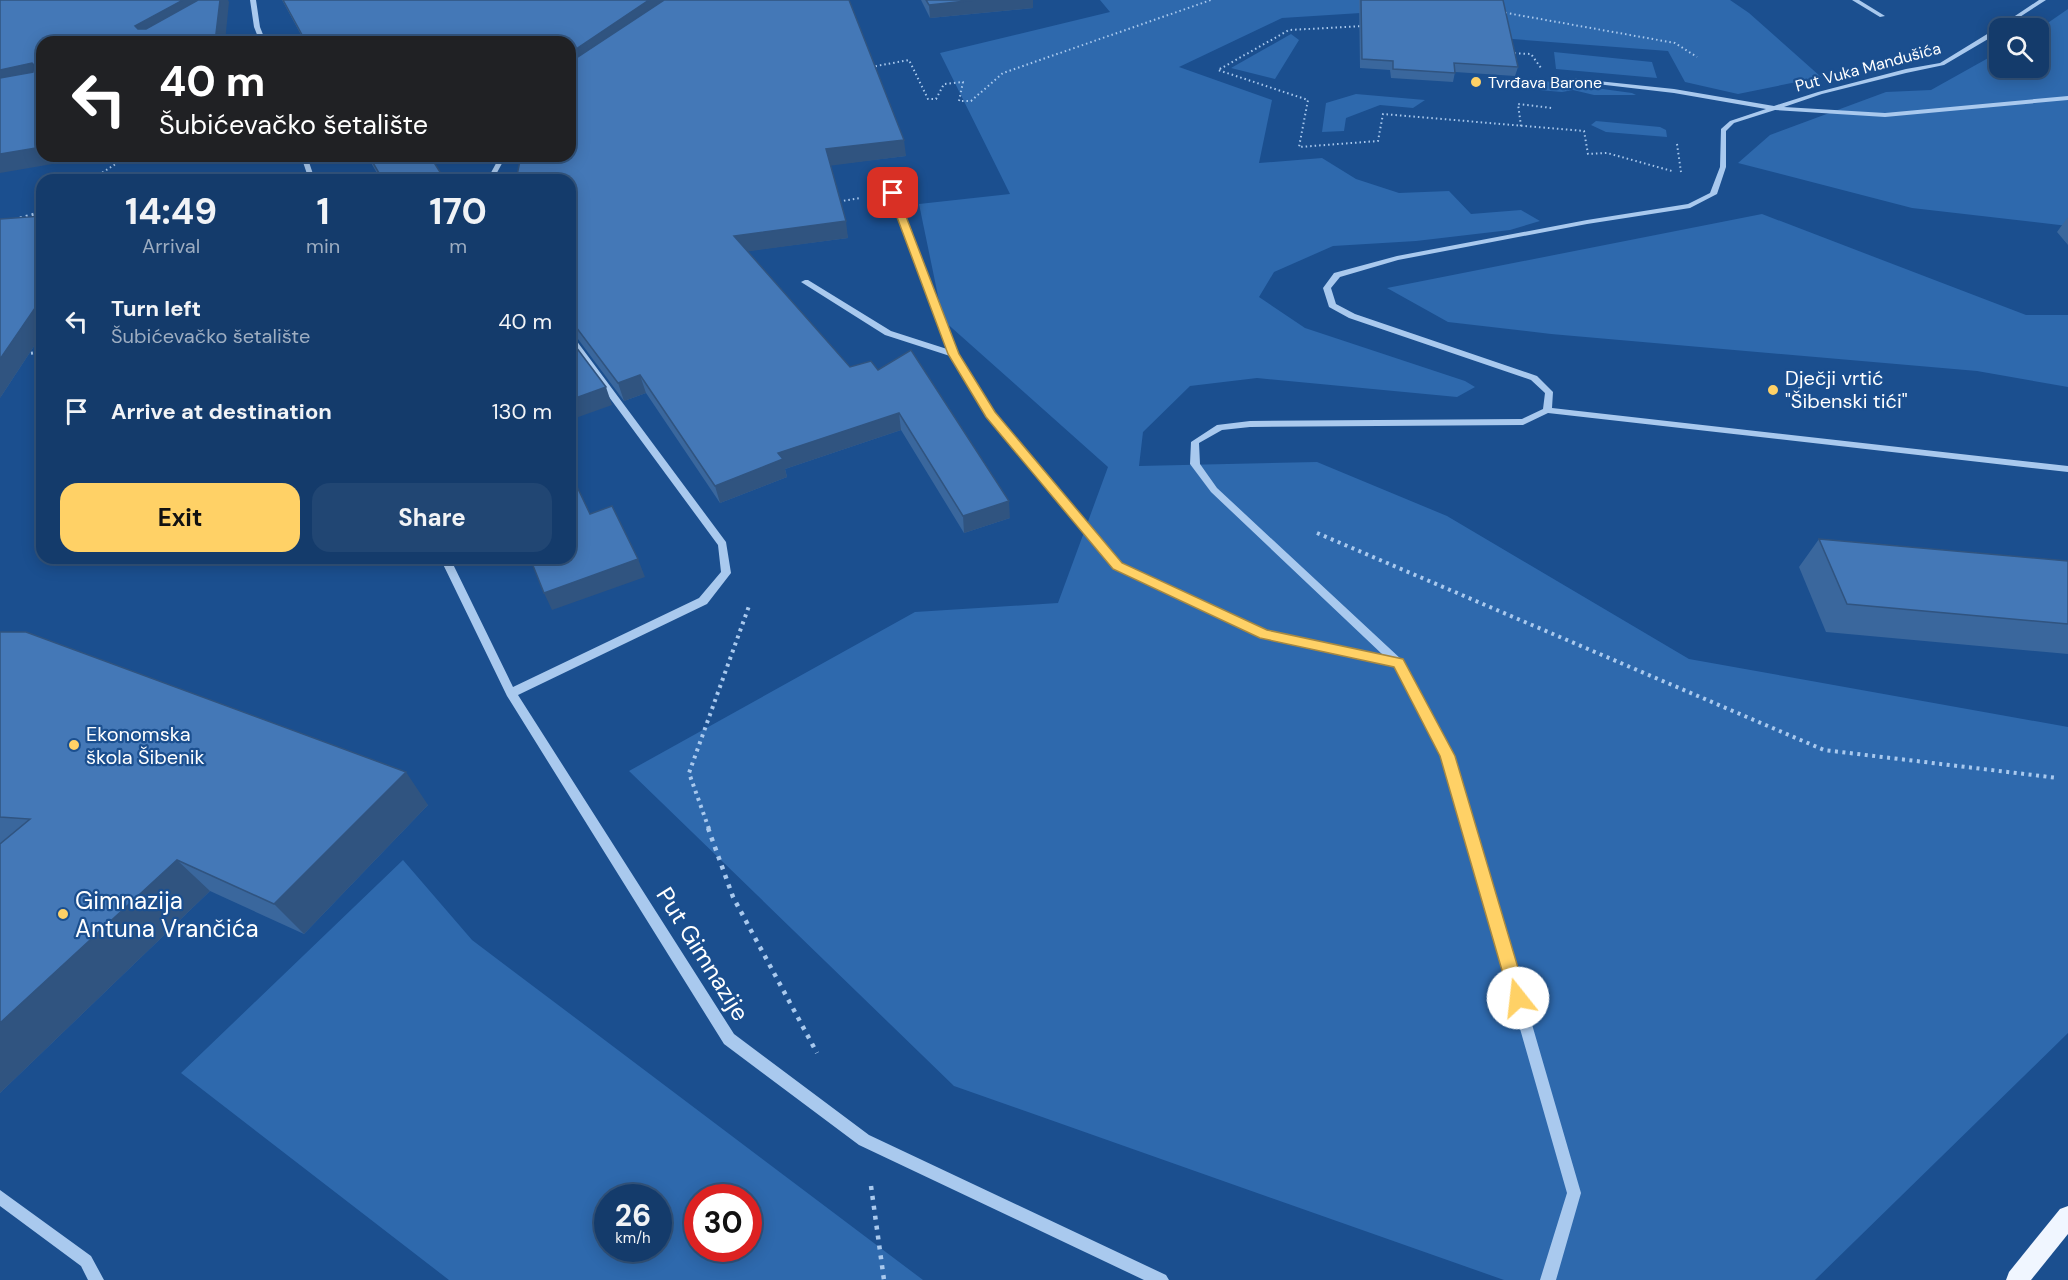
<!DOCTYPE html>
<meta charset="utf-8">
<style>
body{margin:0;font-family:"DM Sans",sans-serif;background:#214673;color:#f1f3f6;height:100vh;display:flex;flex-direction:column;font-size:22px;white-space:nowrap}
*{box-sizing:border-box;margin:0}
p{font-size:20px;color:#9dadc1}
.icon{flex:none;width:33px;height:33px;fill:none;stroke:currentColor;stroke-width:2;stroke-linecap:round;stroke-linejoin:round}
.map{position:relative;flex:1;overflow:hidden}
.panel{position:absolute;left:36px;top:174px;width:540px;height:390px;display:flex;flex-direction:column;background:#143b6b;border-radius:18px;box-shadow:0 3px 15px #0003,0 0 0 2px #33557e}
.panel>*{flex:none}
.guide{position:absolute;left:36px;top:36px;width:540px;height:126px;border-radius:18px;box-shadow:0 3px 15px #0003,0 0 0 2px #33557e;background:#202124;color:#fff;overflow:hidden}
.buttons{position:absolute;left:1989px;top:18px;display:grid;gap:12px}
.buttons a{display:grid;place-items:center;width:60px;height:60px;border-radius:12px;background:#143b6b;box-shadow:0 3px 15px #0003,0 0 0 2px #33557e;font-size:30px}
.speed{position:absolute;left:594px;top:1184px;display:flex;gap:12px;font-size:30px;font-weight:700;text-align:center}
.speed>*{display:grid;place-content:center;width:78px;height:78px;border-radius:50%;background:#143b6b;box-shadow:0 3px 15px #0003,0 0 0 2px #33557e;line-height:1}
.speed small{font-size:15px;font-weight:400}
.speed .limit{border:9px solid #d22;background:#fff;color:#111}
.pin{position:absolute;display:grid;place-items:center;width:51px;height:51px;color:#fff;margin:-26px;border-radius:12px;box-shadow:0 3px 9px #0006}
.me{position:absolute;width:66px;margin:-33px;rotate:344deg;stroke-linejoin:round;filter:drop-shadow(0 0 4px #0008)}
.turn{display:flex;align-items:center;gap:21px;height:126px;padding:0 24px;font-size:27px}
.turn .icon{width:78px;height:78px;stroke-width:2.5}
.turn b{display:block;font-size:42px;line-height:51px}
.eta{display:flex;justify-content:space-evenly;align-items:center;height:102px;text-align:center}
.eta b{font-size:36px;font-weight:700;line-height:42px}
.action{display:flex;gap:12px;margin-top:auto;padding:12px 24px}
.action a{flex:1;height:69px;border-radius:18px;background:#ffd166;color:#111;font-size:24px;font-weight:700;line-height:69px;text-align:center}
.action a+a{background:#214673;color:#f1f3f6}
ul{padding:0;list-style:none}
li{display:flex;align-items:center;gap:18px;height:90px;padding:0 24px}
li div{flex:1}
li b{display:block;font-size:22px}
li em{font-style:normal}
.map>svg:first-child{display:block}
.green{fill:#2e69ad;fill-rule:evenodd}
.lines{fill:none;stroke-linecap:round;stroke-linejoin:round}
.path-far3{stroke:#a9c9ee;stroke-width:2;stroke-dasharray:1.5 3;stroke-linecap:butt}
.path-far2{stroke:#a9c9ee;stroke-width:3;stroke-dasharray:2 4;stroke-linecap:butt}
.path-far1{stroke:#a9c9ee;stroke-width:4;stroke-dasharray:3 4.5;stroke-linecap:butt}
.path{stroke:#a9c9ee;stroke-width:4.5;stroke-dasharray:4 6;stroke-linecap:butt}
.minor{fill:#a9c9ee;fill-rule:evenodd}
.major{fill:#f0f6ff;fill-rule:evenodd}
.wall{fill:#3a679d}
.shaded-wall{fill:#305480}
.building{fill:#4478b7;stroke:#305480;stroke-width:1.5}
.route{fill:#ffd166;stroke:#a68842;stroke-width:1.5}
.poi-dot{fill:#ffd166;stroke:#1b4f8f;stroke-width:2}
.labels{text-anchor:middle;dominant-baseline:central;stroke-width:4.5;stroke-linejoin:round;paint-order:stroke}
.far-street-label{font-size:16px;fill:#fff;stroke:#1b4f8f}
.far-poi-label{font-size:16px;fill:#fff;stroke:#1b4f8f;text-anchor:start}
.poi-label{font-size:20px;fill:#fff;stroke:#1b4f8f;text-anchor:start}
.near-poi-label{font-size:24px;fill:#fff;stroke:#1b4f8f;text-anchor:start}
.near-street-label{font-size:24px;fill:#fff;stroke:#1b4f8f}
</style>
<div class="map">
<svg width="2068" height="1280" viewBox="0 0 2068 1280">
<rect width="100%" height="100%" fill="#1b4f8f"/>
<path class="green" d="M 1100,0 L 1730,0 L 1749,13 L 1821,77 L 1738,94 L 1685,82 L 1668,51 L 1433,33 L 1408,10 L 1282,18 L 1179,67 L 1272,100 L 1259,163 L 1322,158 L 1356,179 L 1399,193 L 1449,191 L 1471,214 L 1521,210 L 1540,221 L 1510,230 L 1416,241 L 1333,246 L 1274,272 L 1259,297 L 1305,328 L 1465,381 L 1475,387 L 1457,397 L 1257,378 L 1190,386 L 1143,432 L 1139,466 L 1317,462 L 1447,516 L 1689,659 L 2068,727 L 2068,1033 L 1815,1280 L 1504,1280 L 954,1086 L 629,771 L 915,612 L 1058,603 L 1108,467 L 943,320 L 919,204 L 1010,194 L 940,53 L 1110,12 Z
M 2068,9 L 2068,226 L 1912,208 L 1738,163 L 1770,135 L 1886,92 L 1931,90 L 1999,52 L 2000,68 L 2038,68 L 2039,29 Z
M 1291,34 L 1299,40 L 1275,79 L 1231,68 Z
M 1554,52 L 1652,62 L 1657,78 L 1556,69 Z
M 1537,80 L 1632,93 L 1636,95 L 1594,95 L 1573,90 L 1562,92 L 1539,90 Z
M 1356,94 L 1425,100 L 1413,108 L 1380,105 L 1346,118 L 1344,131 L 1322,132 L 1326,103 Z
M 1596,121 L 1660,127 L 1666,130 L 1667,137 L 1606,132 L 1591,125 Z
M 1762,214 L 2026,315 L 2068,315 L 2068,387 L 1977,371 L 1551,334 L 1448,322 L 1387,288 Z
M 403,860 L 472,940 L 923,1280 L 449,1280 L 181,1073 ZM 608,1197 L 658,1197 L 658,1248 L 608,1248 ZM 698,1197 L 748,1197 L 748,1248 L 698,1248 Z"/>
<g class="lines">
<path class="path-far3" d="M 1501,12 L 1675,43 L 1697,57
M 1364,26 L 1289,30 L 1218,70 L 1308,100 L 1299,147 L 1378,141 L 1383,114 L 1584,131 L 1588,154 L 1607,153 L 1672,171
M 1510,53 L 1531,54 L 1541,68
M 871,67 L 909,60 L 928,99 L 936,99 L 944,84 L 963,82 L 959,101 L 971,101 L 1003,73 L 1211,0
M 1521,126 L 1518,104 L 1552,108
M 1677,144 L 1681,172
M 91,180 L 128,156
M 835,202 L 861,198"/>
<path class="path-far2" d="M 20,218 L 42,212
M 25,354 L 42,352"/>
<path class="path-far1" d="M 1317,533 L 1824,750 L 2058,778
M 709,829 L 689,773 L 749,606"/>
<path class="path" d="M 708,828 L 733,897 L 817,1053
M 871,1186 L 884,1280"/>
<path class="minor" d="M 250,0 L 256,0 L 260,27 L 266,42 L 260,42 L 254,27 Z
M 1852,0 L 1859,0 L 1885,16 L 1880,17 Z
M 2039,0 L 2046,0 L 2003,28 L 2000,28 L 2000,32 L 1944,65 L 1906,73 L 1822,94 L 1784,107 L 1885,113 L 2068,96 L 2068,100 L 1885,117 L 1775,110 L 1734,123 L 1726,131 L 1726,167 L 1717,194 L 1690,208 L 1587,224 L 1398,260 L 1340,277 L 1331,288 L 1336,304 L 1355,314 L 1537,376 L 1553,392 L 1552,408 L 2068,466 L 2068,472 L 1548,413 L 1523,425 L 1250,427 L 1222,430 L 1199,443 L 1200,464 L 1217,488 L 1402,660 L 1454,756 L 1581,1193 L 1556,1280 L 1540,1280 L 1567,1193 L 1442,756 L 1394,666 L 1261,637 L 1114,569 L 987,416 L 950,356 L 885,335 L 801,282 L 805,280 L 808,280 L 891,331 L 947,349 L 889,193 L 895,192 L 957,354 L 993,412 L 1122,563 L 1267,631 L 1383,655 L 1211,492 L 1190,464 L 1191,442 L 1217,425 L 1250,421 L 1522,419 L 1543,409 L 1545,393 L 1531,380 L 1349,318 L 1329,307 L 1323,288 L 1334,273 L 1397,256 L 1587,220 L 1688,204 L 1710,193 L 1720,167 L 1721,129 L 1730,121 L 1766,109 L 1674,93 L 1571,81 L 1569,80 L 1569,78 L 1674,89 L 1774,106 L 1818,92 L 1906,69 L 1940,63 L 1997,28 Z
M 301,156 L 307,156 L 315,180 L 309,180 Z
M 500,156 L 506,156 L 493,180 L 487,180 Z
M 570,336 L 573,336 L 726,542 L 731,573 L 707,604 L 518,695 L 734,1034 L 869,1135 L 1166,1275 L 1169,1280 L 1144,1280 L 859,1145 L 724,1044 L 507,696 L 440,558 L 450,558 L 513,687 L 699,598 L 721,572 L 718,545 L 570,344 Z
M 0,1190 L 91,1256 L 104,1280 L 88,1280 L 81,1266 L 0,1206 Z"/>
<path class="major" d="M 2068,1206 L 2068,1234 L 2031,1280 L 2006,1280 L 2009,1272 L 2060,1209 Z"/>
</g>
<path class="wall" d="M 282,0 L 849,0 L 906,156 L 830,165 L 848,238 L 747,251 L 850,367 L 878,370 L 1010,518 L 964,533 L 901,430 L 785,469 L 787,477 L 720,503 L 646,393 L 624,401 L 575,335 L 570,334 L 570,42 L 305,42 Z
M 921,0 L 1033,0 L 1033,8 L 930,18 Z
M 1359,0 L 1503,0 L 1518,67 L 1515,76 L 1455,72 L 1453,82 L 1391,78 L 1390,70 L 1360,68 Z
M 367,156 L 430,156 L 445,180 L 381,180 Z
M 42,216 L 42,334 L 0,398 Z
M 2068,217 L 2068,245 L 2057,232 Z
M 1819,539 L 2068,561 L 2068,654 L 1826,632 L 1799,567 Z
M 0,632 L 428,805 L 304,934 L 210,891 L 0,1093 Z"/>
<path class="shaded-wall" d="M 183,0 L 216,0 L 144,42 L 135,26 Z
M 220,0 L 228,0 L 229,2 L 225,42 L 215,42 Z
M 649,0 L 674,0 L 570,71 L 570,53 Z
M 975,0 L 1033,0 L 1033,8 L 930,18 L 929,5 Z
M 32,63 L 42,79 L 0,88 L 0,70 Z
M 904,140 L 906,156 L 828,166 L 826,149 Z
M 42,147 L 42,156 L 99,156 L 0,173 L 0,154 Z
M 846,221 L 848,238 L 737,253 L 734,236 Z
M 35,308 L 42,318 L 42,334 L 0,398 L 0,359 Z
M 640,375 L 646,393 L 624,401 L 618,383 Z
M 606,387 L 612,405 L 570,420 L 570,400 Z
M 899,413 L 901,430 L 785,469 L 787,477 L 720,503 L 715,486 L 778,453 Z
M 1009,501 L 1010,518 L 964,533 L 963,516 Z
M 638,559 L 645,577 L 552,610 L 544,593 Z
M 406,772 L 428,805 L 304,934 L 274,904 Z
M 177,860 L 210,891 L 0,1093 L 0,1023 Z"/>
<path class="building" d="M 0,0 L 183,0 L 135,26 L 138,29 L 146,29 L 198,0 L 220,0 L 215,42 L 42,42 L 42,147 L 0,154 L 0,78 L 33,72 L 34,65 L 32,63 L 0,70 Z
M 283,0 L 649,0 L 570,53 L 570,42 L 306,42 Z
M 664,0 L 849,0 L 904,140 L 826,149 L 846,221 L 734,236 L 850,367 L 871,361 L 878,370 L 911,350 L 1009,501 L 963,516 L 899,413 L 778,453 L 783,459 L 715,486 L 640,375 L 618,383 L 570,319 L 570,180 L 516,180 L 521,156 L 570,156 L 570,62 Z
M 926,0 L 975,0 L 929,5 Z
M 1361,0 L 1503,0 L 1518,67 L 1454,63 L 1455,73 L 1393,69 L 1393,61 L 1362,59 Z
M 369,156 L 430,156 L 445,180 L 383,180 Z
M 42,216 L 42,308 L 35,308 L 0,359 L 0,219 Z
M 570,339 L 606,387 L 570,400 Z
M 570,472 L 590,514 L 612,506 L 638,559 L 544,593 L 530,558 L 570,558 Z
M 1819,539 L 2068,561 L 2068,624 L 1847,604 Z
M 0,632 L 26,632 L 406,772 L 274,904 L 177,860 L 0,1023 L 0,844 L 30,819 L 0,817 Z"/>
<path class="route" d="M 893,190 L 897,193 L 959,354 L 995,412 L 1122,563 L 1267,630 L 1403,659 L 1455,756 L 1527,998 L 1524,1004 L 1518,1006 L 1512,1004 L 1510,998 L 1440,756 L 1394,667 L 1260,638 L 1113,569 L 986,417 L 948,354 L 888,193 Z"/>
<g class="poi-dot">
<circle cx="1476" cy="82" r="6"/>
<circle cx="1773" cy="390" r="6"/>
<circle cx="74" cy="745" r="6"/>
<circle cx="63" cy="914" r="6"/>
</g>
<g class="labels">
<g class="far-street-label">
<text transform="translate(1868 67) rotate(-15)">Put Vuka Mandušića</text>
</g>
<g class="far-poi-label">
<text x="1488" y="82">Tvrđava Barone</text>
</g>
<g class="poi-label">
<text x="1785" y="378">Dječji vrtić<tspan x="1785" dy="23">"Šibenski tići"</tspan></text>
<text x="86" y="734">Ekonomska<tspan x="86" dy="23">škola Šibenik</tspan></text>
</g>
<g class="near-poi-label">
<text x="75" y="900">Gimnazija<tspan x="75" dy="28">Antuna Vrančića</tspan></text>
</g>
<g class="near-street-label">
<text transform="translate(703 954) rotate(58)">Put Gimnazije</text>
</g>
</g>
</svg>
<div class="buttons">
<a><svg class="icon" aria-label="search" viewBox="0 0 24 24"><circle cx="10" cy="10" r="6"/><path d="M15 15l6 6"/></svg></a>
</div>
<div class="speed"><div>26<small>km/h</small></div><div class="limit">30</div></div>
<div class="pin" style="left:893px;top:193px;background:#d93025"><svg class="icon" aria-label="arrive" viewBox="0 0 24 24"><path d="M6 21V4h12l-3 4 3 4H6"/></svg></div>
<svg class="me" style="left:1518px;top:998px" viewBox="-20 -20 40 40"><circle r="19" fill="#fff"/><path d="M0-13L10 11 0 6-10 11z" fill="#ffd166"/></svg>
<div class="guide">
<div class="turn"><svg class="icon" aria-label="left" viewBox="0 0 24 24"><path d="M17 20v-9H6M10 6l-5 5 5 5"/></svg><div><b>40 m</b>Šubićevačko šetalište</div></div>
</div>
<section class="panel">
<div class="eta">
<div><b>14:49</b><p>Arrival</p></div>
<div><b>1</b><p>min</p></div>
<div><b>170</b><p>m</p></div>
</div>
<ul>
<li><svg class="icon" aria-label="left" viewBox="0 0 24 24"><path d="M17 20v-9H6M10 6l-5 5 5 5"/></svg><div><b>Turn left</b><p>Šubićevačko šetalište</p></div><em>40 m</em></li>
<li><svg class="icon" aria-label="arrive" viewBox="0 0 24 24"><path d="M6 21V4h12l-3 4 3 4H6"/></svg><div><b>Arrive at destination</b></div><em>130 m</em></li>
</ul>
<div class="action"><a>Exit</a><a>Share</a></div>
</section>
</div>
